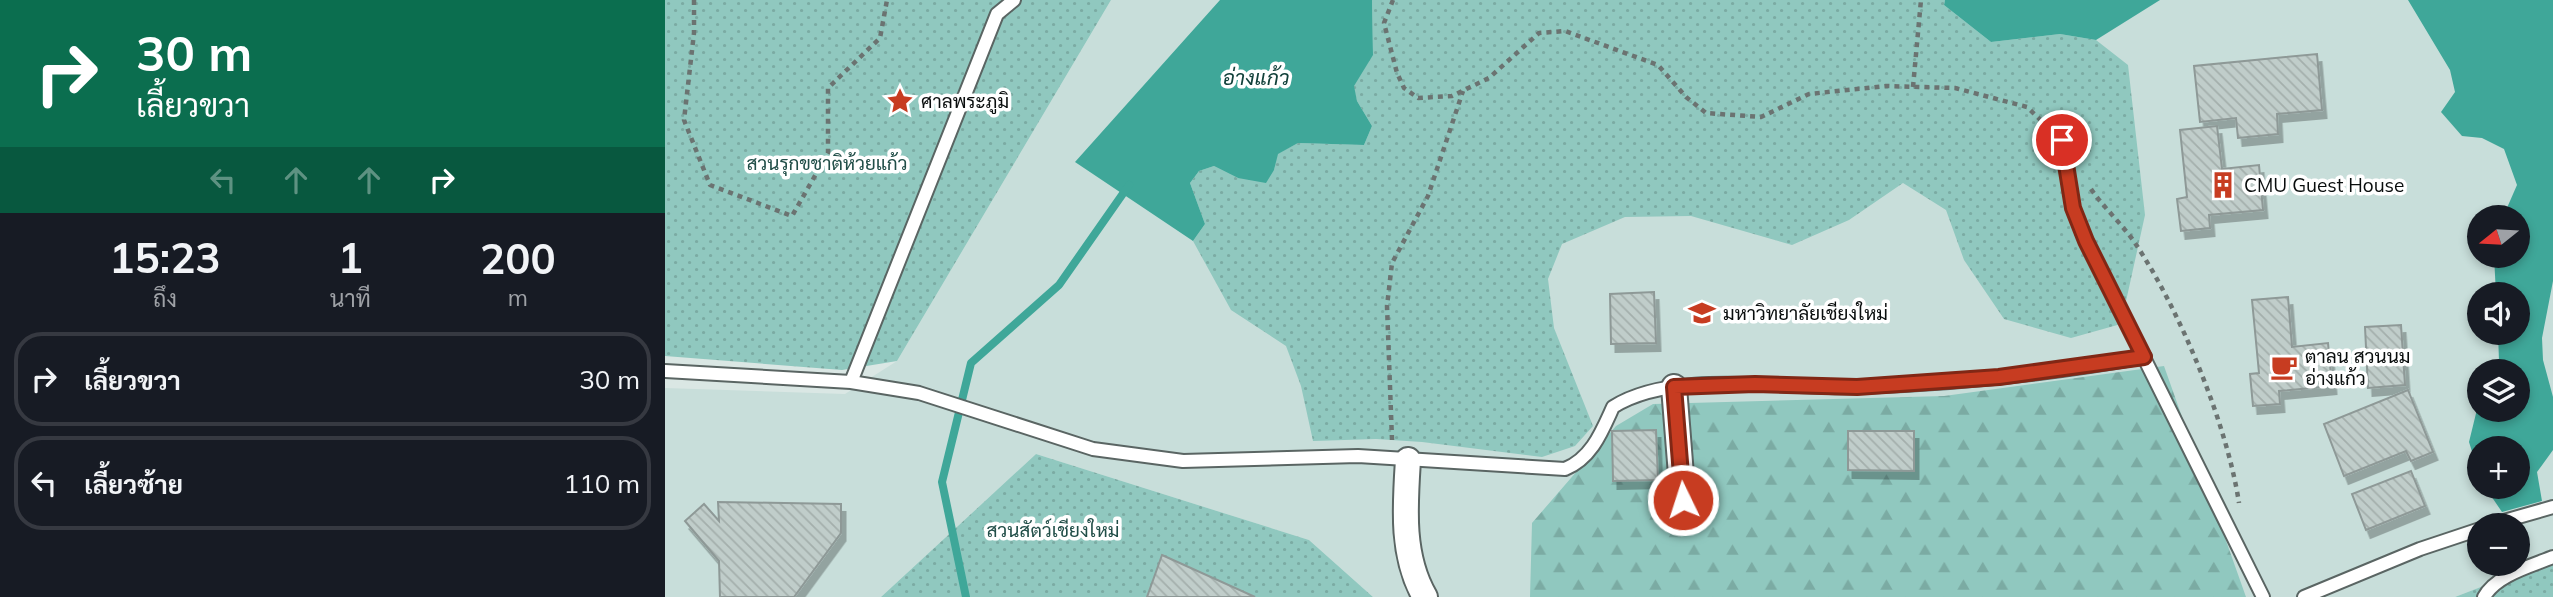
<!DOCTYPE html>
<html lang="th">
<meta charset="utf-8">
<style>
body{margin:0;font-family:Mulish,Sarabun,sans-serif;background:#242831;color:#f1f3f6;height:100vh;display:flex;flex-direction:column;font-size:26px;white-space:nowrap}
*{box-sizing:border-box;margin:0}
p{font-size:23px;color:#9ea1a6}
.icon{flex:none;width:38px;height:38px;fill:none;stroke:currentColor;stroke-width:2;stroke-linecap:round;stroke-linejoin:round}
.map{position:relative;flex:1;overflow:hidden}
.sheet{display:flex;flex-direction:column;background:#171b24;width:665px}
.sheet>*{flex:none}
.hud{background:#0b6e4f;color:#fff;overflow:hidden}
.needle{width:46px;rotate:252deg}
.fabs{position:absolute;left:1802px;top:205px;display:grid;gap:14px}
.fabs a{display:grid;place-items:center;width:63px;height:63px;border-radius:50%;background:#171b24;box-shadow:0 4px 10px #0003;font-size:35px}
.pin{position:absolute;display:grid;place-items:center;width:60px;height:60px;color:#fff;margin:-30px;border:4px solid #fff;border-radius:50%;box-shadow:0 2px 7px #0007}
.me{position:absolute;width:77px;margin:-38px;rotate:356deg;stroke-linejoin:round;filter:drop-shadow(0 0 5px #0008)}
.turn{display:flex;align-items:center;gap:24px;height:147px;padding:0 21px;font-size:32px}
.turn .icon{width:91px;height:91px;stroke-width:2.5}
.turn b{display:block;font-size:49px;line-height:60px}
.lanes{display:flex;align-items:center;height:66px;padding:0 21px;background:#0003;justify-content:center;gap:35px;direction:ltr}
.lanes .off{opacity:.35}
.eta{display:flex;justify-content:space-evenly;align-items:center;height:119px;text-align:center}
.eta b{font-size:42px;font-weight:700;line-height:49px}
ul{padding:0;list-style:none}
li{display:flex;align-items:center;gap:21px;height:94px;margin:0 14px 10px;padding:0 7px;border:4px solid #363941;border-radius:28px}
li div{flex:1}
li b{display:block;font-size:26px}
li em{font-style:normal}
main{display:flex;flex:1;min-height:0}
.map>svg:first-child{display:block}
.built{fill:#c8deda;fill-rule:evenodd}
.forest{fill:url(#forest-firs)}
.park{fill:url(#park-dots)}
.water{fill:#3fa799}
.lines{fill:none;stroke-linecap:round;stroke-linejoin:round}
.stream{stroke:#3fa799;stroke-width:8}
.building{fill:url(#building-back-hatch);stroke:#8e9997;stroke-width:2;filter:url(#shadow)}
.service-casing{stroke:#5a6563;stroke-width:16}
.minor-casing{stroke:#5a6563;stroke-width:28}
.path{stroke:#6b7371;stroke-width:4.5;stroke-dasharray:5 5;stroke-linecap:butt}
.service{stroke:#fff;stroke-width:12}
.minor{stroke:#fff;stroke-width:24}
.route-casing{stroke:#812715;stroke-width:18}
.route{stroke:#c73c21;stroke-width:12}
.labels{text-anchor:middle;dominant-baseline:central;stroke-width:7;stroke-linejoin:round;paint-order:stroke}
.poi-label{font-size:19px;fill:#090d0d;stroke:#fff;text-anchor:start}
.park-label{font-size:19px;fill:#214e48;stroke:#fff}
.water-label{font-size:21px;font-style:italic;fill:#12413b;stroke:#fff}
</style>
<main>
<section class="sheet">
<div class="hud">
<div class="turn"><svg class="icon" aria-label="right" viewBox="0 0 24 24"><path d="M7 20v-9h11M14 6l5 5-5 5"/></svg><div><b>30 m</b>เลี้ยวขวา</div></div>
<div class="lanes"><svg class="icon off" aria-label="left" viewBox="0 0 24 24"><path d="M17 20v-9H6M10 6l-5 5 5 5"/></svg><svg class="icon off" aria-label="ahead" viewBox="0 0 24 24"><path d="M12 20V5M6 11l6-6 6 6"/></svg><svg class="icon off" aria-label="ahead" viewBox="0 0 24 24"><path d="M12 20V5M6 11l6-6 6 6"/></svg><svg class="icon" aria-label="right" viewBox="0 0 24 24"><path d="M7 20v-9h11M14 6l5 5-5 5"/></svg></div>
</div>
<div class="eta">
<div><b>15:23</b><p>ถึง</p></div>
<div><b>1</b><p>นาที</p></div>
<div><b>200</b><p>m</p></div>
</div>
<ul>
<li><svg class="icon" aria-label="right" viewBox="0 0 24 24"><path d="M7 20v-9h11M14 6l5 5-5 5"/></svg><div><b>เลี้ยวขวา</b></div><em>30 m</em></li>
<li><svg class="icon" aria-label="left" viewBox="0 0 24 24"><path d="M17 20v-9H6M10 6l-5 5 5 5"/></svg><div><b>เลี้ยวซ้าย</b></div><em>110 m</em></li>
</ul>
</section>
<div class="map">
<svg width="1888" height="597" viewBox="0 0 1888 597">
<defs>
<pattern id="forest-firs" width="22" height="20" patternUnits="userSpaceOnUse" patternTransform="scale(1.75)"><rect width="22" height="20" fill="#90c8bf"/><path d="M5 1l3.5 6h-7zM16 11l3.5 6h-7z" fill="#7baba3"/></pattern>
<pattern id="park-dots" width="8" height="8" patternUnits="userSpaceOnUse" patternTransform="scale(1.75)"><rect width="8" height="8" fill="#90c8bf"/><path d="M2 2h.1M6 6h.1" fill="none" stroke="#7baba3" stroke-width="1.8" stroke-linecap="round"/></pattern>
<pattern id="building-back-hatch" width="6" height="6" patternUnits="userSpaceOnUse" patternTransform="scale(1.75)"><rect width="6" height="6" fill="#c0cdca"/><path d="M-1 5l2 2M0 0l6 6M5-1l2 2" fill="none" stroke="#a4afac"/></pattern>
<filter id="shadow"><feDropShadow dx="4.5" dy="8" stdDeviation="0" flood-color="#0004"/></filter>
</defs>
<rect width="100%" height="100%" fill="#dae7e4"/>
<path class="built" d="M 446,0 L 1888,0 L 1888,559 L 1790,597 L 708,597 L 644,540 L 371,454 L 216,597 L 0,597 L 0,388 L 180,394 L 232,361 ZM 1815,217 L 1853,217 L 1853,256 L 1815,256 ZM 1815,294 L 1853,294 L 1853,332 L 1815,332 ZM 1815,371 L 1853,371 L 1853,410 L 1815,410 ZM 1815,448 L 1853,448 L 1853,486 L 1815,486 ZM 1815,525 L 1853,525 L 1853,564 L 1815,564 Z"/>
<path class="forest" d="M 1499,366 L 1581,597 L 865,597 L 867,523 L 951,426 L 988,404 L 1279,396 Z"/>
<path class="park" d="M 0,0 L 446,0 L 232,361 L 177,370 L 0,356 Z
M 707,0 L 1280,0 L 1279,5 L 1326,42 L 1395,34 L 1431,40 L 1463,65 L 1480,215 L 1456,324 L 1406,338 L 1339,319 L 1299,260 L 1281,210 L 1238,183 L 1184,220 L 1127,245 L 1026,216 L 960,217 L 897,244 L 883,279 L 889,328 L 928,426 L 910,446 L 877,457 L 757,442 L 711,439 L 648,441 L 636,386 L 621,346 L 566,310 L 528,241 L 540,224 L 525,183 L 534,171 L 549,166 L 573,178 L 609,170 L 612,154 L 633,143 L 699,145 L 707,126 L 692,101 L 688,86 L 708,54 Z
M 371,454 L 644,540 L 708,597 L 216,597 Z
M 1888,559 L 1888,597 L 1790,597 Z"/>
<path class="water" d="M 555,0 L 707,0 L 708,55 L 689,86 L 692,101 L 707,126 L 699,145 L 633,143 L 613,154 L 609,170 L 601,183 L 573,178 L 549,166 L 534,171 L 525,183 L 540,224 L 528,241 L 410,162 Z
M 1280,0 L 1495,0 L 1431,40 L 1395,34 L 1326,42 L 1279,5 Z
M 1743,0 L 1888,0 L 1888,281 L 1877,338 L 1878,360 L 1888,397 L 1888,450 L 1872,472 L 1877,501 L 1837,512 L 1820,487 L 1853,486 L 1853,448 L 1815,448 L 1815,477 L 1804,442 L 1815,397 L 1815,410 L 1853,410 L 1853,371 L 1828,371 L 1834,361 L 1833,333 L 1853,332 L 1853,294 L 1831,294 L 1829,256 L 1853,256 L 1853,217 L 1838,217 L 1852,185 L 1839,149 L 1817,138 L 1797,136 L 1776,112 L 1790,92 L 1785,70 Z"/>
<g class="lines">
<path class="stream" d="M 301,597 L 277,482 L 306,363 L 394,285 L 464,185"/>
</g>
<path class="building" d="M 1652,54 L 1657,110 L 1612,114 L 1613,134 L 1573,138 L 1571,118 L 1535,122 L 1529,66 Z
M 1552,126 L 1557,169 L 1594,165 L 1598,210 L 1544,215 L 1545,228 L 1516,231 L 1512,199 L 1522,197 L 1515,130 Z
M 989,292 L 991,343 L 946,344 L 945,294 Z
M 1623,297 L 1627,347 L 1663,343 L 1667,386 L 1614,391 L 1615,404 L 1588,406 L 1585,374 L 1594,373 L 1587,300 Z
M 1736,325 L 1740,385 L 1703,388 L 1700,327 Z
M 1743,390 L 1768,452 L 1746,461 L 1741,451 L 1679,476 L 1659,424 Z
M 991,430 L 993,480 L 948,481 L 947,431 Z
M 1183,431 L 1249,431 L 1249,471 L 1183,470 Z
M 1746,471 L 1760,506 L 1701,530 L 1687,494 Z
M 53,502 L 176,504 L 176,533 L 129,597 L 55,597 L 54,561 L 20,521 L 39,504 L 54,521 Z
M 497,555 L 590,597 L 482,597 Z"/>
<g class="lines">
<defs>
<path id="service" d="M 1397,140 L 1408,208 L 1421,241 L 1598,597
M 0,371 L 186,382 L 332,14 L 349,0
M 186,382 L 254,393 L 428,449 L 518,461 L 693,456 L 900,469 C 927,458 937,431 948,407 C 1010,368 1122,390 1194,387 C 1289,384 1386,374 1480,357
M 1825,525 L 1888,507
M 1639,597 L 1755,549 L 1815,529
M 1819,597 C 1831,575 1866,566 1888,557"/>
<path id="minor" d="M 1009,387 L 1018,500
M 743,460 C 740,506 736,556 760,597"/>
</defs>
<use href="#service" class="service-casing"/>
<use href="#minor" class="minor-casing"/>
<path class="path" d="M 29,0 L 29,33 L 19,120 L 45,185 L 127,216 L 163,153 L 163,88 L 215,38 L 222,0
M 728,0 L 719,23 L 732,73 L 739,88 L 753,98 L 787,96 L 824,78 L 874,33 L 900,31 L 993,65 L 1021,97 L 1041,113 L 1096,117 L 1144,94 L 1221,86 L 1290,88 L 1362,107 L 1383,127
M 1248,87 L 1256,0
M 1426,189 C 1439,208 1457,224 1470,243 C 1515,310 1562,424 1574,503
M 727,440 L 722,306 L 727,263 L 763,196 L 798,91"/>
<use href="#service" class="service"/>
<use href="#minor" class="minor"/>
</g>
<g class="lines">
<defs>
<path id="route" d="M 1018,500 L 1009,387 L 1090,384 L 1192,387 L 1334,377 L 1479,357 L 1421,241 L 1408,208 L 1397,140"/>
</defs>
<use href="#route" class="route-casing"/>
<use href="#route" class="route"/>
</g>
<defs>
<symbol id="sight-bare" viewBox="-9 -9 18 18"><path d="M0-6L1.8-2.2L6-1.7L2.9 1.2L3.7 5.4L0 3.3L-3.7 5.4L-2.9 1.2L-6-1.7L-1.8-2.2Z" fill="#c73c21" stroke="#fff" stroke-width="2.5" paint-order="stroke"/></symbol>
<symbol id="building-bare" viewBox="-9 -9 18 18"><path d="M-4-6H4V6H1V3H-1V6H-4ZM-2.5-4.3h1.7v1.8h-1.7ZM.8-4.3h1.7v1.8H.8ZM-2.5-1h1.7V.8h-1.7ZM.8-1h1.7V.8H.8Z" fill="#c73c21" stroke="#fff" stroke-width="2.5" paint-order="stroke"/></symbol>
<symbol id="university-bare" viewBox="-9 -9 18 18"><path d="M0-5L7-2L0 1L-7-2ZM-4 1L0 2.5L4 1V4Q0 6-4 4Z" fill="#c73c21" stroke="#fff" stroke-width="2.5" paint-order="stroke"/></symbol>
<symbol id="cafe-bare" viewBox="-9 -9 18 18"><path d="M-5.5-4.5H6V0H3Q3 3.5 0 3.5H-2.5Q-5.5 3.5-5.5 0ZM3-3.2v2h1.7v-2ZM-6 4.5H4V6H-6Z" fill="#c73c21" stroke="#fff" stroke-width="2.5" paint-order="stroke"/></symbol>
</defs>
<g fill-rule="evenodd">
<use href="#sight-bare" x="216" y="82" width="38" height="38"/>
<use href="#building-bare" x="1539" y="166" width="38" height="38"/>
<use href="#university-bare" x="1018" y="294" width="38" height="38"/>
<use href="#cafe-bare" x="1600" y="348" width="38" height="38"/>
</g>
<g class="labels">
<g class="poi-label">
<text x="256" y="101">ศาลพระภูมิ</text>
<text x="1579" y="185">CMU Guest House</text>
<text x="1058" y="313">มหาวิทยาลัยเชียงใหม่</text>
<text x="1640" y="356">ตาลน สวนนม<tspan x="1640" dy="22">อ่างแก้ว</tspan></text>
</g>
<g class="park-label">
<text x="162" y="163">สวนรุกขชาติห้วยแก้ว</text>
<text x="388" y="530">สวนสัตว์เชียงใหม่</text>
</g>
<g class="water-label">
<text x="591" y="77">อ่างแก้ว</text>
</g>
</g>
</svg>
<div class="fabs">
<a><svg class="needle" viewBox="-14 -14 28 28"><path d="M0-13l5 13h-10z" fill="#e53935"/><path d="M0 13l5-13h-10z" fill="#9ea1a6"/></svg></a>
<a><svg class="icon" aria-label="sound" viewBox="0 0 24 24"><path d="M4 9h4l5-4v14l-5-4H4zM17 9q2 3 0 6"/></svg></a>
<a><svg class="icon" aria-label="layers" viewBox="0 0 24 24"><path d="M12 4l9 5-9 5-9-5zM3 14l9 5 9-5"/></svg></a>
<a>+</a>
<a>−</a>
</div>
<div class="pin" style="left:1397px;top:140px;background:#d93025"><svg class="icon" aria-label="arrive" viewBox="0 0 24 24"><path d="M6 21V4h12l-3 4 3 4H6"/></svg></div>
<svg class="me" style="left:1018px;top:500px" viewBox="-20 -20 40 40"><circle r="17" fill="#c73c21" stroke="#fff" stroke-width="3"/><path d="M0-11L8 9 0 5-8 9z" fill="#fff"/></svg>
</div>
</main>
